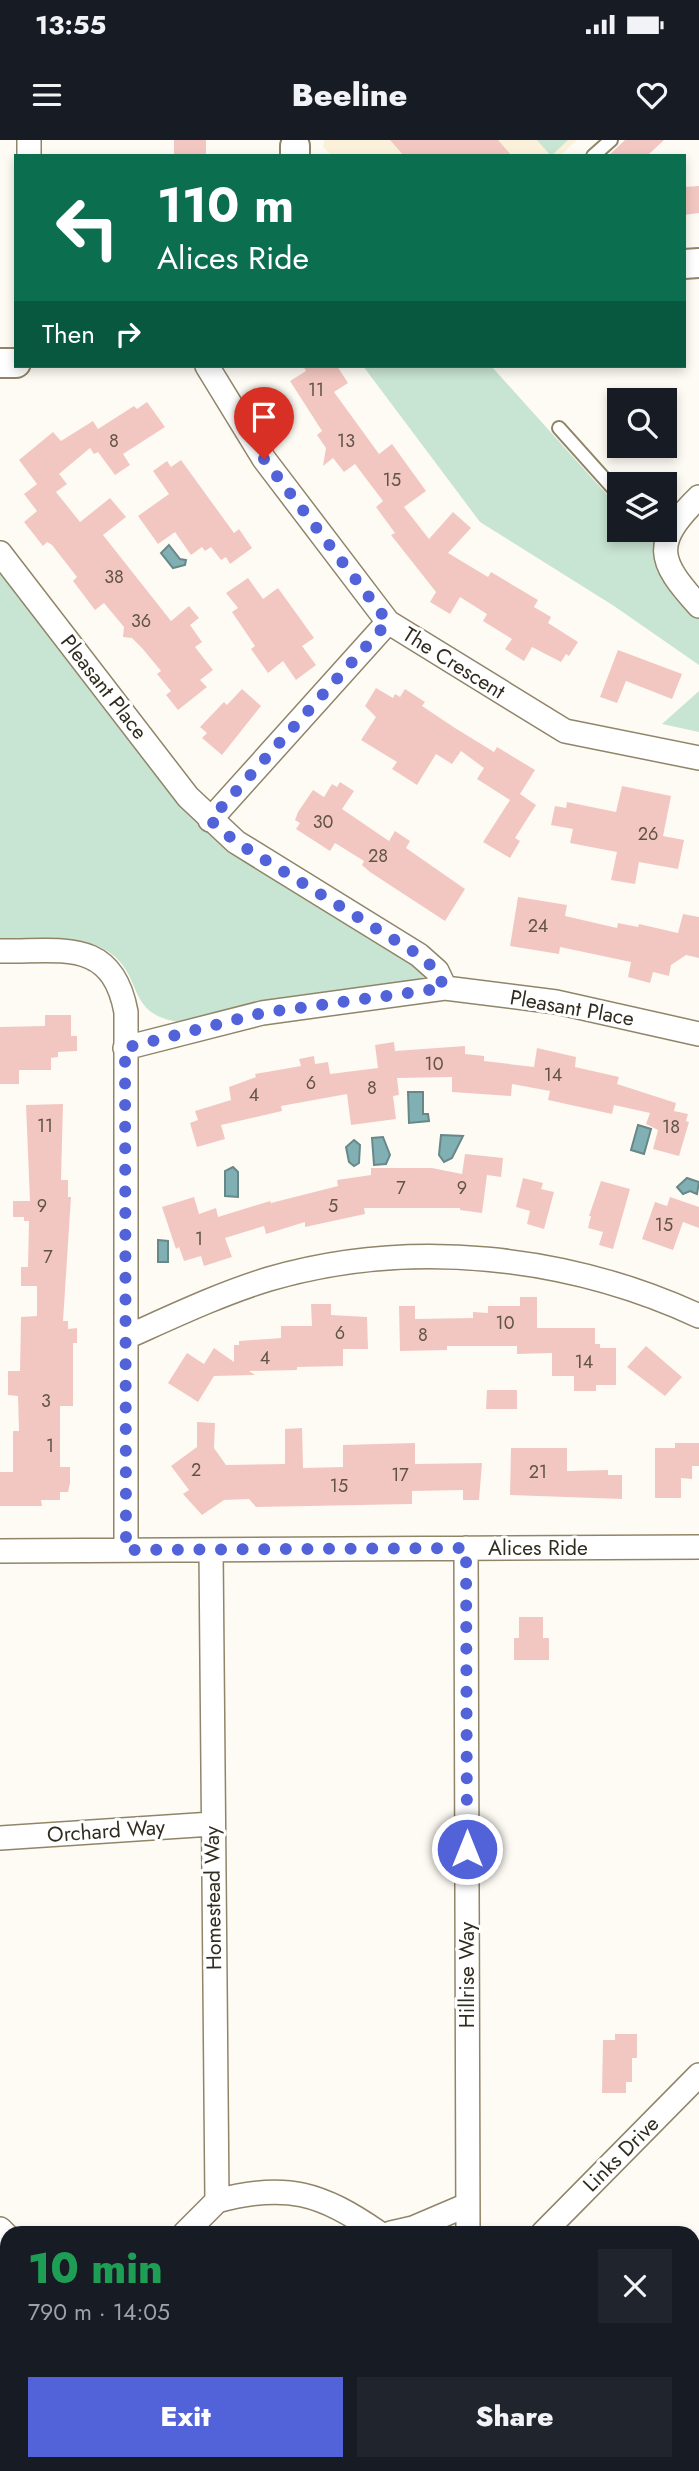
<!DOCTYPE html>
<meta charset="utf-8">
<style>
body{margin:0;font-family:Jost,sans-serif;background:#20242c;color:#f1f3f6;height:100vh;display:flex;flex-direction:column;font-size:26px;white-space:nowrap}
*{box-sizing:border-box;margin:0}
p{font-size:23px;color:#9ea1a6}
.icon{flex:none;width:38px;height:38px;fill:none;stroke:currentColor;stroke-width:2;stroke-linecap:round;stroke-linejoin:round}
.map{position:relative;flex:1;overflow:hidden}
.side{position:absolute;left:0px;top:2086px;width:700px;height:245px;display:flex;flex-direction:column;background:#171b24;border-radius:21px 21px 0 0;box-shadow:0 4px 10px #0003}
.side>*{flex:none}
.banner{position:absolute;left:14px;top:14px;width:672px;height:214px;border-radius:0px;box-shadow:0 4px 10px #0003;background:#0b6e4f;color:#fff;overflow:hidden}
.controls{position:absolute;left:607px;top:248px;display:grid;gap:14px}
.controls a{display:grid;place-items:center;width:70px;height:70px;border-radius:0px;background:#171b24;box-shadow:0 4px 10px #0003;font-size:35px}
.pin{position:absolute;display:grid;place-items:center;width:60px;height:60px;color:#fff;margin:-72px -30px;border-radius:50% 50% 50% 0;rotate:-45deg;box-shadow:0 0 7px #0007}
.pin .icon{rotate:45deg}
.me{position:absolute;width:77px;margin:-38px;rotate:0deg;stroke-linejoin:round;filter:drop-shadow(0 0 5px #0008)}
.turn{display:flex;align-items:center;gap:24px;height:147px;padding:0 28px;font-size:32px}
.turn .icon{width:91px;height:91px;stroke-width:2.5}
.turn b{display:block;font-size:49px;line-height:60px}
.then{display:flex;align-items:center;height:66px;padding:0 28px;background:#0003;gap:14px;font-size:26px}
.round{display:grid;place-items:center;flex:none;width:74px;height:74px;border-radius:0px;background:#20242c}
.overview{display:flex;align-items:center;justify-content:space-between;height:119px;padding:0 28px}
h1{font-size:42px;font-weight:800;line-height:52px;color:#1e9e55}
.cta{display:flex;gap:14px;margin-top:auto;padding:14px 28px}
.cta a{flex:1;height:80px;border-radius:0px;background:#5263d9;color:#fff;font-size:28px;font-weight:800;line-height:80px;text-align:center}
.cta a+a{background:#20242c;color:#f1f3f6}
.status{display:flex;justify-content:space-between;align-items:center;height:49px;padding:0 35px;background:#171b24;direction:ltr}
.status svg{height:19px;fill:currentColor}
header{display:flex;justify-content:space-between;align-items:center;height:91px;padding:0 28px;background:#171b24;font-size:32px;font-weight:800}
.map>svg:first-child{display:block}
.education{fill:#fbf1db}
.green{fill:#c8e4d2}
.water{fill:#80b0b4;stroke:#688887;stroke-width:2}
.building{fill:#f3c7c1}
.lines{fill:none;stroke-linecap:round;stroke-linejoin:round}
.service-casing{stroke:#908568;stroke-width:16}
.minor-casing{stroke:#908568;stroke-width:26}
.tertiary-casing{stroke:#908568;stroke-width:32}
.service{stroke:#fff;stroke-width:12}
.minor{stroke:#fff;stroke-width:23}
.tertiary{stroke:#fff;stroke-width:28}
.route{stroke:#5263d9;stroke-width:12;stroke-dasharray:0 21.6}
.labels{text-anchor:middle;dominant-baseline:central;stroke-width:6;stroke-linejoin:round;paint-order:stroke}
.number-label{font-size:18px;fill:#615348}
.street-label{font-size:21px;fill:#302c1f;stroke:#fff}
</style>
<div class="status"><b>13:55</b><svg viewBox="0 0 49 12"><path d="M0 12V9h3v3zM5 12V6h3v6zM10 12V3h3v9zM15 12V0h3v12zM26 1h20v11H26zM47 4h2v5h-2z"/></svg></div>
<header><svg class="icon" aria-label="menu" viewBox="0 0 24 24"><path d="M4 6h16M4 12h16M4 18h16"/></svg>Beeline<svg class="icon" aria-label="heart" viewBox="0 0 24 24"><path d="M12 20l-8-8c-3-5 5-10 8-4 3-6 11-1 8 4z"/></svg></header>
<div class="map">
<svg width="699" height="2331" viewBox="0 0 699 2331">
<rect width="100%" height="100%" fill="#fefbf5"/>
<path class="education" d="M 324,0 L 577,0 L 560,16 L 332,16 L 323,7 Z"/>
<path class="green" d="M 537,0 L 568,0 L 551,16 Z
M 363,226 L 491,226 L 619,368 L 620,390 L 651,390 L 658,394 L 663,437 L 699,478 L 699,525 L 614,466 L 480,382 Z
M 0,429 L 209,693 L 417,823 L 424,834 L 422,843 L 190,883 C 115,879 153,827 93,804 L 0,798 Z
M 699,551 L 699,592 L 662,584 Z"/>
<path class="water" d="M 169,405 L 180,419 L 186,420 L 185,425 L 173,428 L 161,413 Z
M 408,952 L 423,952 L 423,974 L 428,974 L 429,981 L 409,983 Z
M 638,985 L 651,989 L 644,1014 L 631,1010 Z
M 441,995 L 463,996 L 452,1018 L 444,1022 L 439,1015 Z
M 383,997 L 390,1015 L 386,1024 L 374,1025 L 372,998 Z
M 354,1000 L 360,1005 L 359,1023 L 354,1026 L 349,1022 L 346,1007 Z
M 233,1027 L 238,1032 L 238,1057 L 225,1056 L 225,1031 Z
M 687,1038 L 699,1042 L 697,1054 L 690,1051 L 683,1054 L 677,1047 Z
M 158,1100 L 168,1101 L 168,1122 L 158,1122 Z"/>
<path class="building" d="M 174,0 L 206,0 L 206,16 L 174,16 Z
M 390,0 L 498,0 L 512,16 L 404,16 Z
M 625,0 L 664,0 L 647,16 L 608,16 Z
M 699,46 L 699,73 L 684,75 L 684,47 Z
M 303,226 L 337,226 L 348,243 L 334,252 L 379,314 L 392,304 L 426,351 L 404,367 L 429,399 L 453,372 L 471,388 L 448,413 L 488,437 L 491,432 L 538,460 L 534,467 L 551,477 L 548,483 L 578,502 L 569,516 L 566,514 L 561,522 L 532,507 L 524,521 L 505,509 L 512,499 L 483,481 L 487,474 L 460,457 L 450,474 L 430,462 L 436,452 L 391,395 L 395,393 L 376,367 L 383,361 L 355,324 L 344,332 L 333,318 L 323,326 L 326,308 L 317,295 L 322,291 L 290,241 L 306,231 Z
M 147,262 L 165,287 L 123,314 L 130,325 L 115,335 L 98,312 L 94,314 L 90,308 L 59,334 L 67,344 L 56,352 L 80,382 L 110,358 L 126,377 L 103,395 L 171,481 L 189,466 L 199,478 L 190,485 L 202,502 L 195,507 L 213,530 L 200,540 L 207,547 L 178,570 L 166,555 L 171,551 L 157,534 L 161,531 L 142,508 L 132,498 L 123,497 L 124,487 L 104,463 L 95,470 L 73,441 L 77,437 L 52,405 L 47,402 L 43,406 L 24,382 L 37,371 L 24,354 L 37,344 L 19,320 L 53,292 L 61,301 L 93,281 L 98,289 L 134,266 L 137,269 Z
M 181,320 L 234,393 L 239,389 L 252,408 L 230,424 L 226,417 L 221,420 L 211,407 L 205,411 L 202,407 L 191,415 L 175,392 L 158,404 L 138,376 L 169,354 L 153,331 L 167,321 L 171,327 Z
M 248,438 L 263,459 L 278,448 L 314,498 L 302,506 L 316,525 L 296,540 L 283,521 L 268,533 L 251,509 L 255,506 L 232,472 L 238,468 L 226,453 Z
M 618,510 L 682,534 L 672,559 L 626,541 L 617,563 L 600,557 Z
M 376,548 L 393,558 L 395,554 L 400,557 L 405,549 L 425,562 L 422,566 L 455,588 L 494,612 L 497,607 L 535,630 L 520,654 L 536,665 L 515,698 L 520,701 L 510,718 L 483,702 L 510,660 L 477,639 L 484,628 L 461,611 L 452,624 L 436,614 L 417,645 L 392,629 L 397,622 L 361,600 L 376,577 L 365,566 Z
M 242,549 L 261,566 L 222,615 L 202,598 L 207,593 L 200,587 L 224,562 L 227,565 Z
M 340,642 L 354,651 L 342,669 L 389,701 L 395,691 L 410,701 L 406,708 L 465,749 L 445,781 L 370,732 L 362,725 L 364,721 L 335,703 L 330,711 L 296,689 L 300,683 L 295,680 L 298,672 L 313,650 L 324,657 L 332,644 L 337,647 Z
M 622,646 L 671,656 L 663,696 L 684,700 L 678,729 L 639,722 L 635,744 L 611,740 L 617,712 L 570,703 L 573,689 L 551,685 L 555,666 L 566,668 L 567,662 L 616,672 Z
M 518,757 L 567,765 L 565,776 L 617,788 L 618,783 L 638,787 L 639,784 L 678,793 L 683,774 L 699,777 L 699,818 L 686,815 L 671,825 L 669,836 L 653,832 L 650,843 L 628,837 L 631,822 L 560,807 L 559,814 L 510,806 Z
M 45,875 L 71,875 L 71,896 L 77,896 L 77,911 L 58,912 L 58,917 L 51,918 L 51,930 L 19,930 L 19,944 L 0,944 L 0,887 L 45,886 Z
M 394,902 L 395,911 L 465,906 L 465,914 L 484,916 L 484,921 L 534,927 L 537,908 L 576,917 L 575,927 L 619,937 L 617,944 L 676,963 L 674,971 L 688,974 L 686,981 L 689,982 L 679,1016 L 653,1009 L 658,990 L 646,984 L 650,973 L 614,965 L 612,974 L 548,960 L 550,951 L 512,944 L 511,956 L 452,952 L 452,937 L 397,938 L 399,955 L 393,956 L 396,979 L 351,985 L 347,954 L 281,966 L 282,971 L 221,985 L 225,999 L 197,1007 L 190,983 L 198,980 L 195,971 L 231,960 L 229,947 L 256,937 L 255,934 L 301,926 L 299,919 L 314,916 L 315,924 L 328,922 L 330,934 L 378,928 L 375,905 Z
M 63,964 L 61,1040 L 68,1040 L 68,1057 L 71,1057 L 63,1181 L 68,1181 L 68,1189 L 77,1188 L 77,1203 L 73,1203 L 73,1266 L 60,1266 L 60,1327 L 70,1327 L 70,1343 L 68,1352 L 60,1352 L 60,1360 L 41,1360 L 42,1366 L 0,1366 L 0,1332 L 13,1332 L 13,1291 L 19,1291 L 18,1256 L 8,1255 L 8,1231 L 20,1231 L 21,1177 L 37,1176 L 37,1146 L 21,1146 L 21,1127 L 28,1127 L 29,1081 L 24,1081 L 24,1077 L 13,1077 L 13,1061 L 30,1061 L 26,965 Z
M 465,1014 L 503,1018 L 501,1037 L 487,1035 L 482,1073 L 460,1070 L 460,1068 L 364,1068 L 365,1074 L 305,1087 L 305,1082 L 266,1094 L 264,1086 L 225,1098 L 232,1117 L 204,1126 L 201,1116 L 184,1121 L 179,1107 L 176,1109 L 162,1067 L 194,1057 L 199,1074 L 216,1068 L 218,1077 L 270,1061 L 271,1063 L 338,1046 L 337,1040 L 371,1035 L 371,1028 L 432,1028 L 462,1034 Z
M 523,1038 L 543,1043 L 541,1049 L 554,1052 L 544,1089 L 527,1084 L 530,1071 L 516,1067 Z
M 601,1041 L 630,1049 L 613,1109 L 599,1105 L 603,1092 L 588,1088 L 591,1076 L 589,1076 Z
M 670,1057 L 699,1067 L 699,1088 L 683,1082 L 673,1110 L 642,1099 L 655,1062 L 667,1066 Z
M 520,1157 L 537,1157 L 537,1188 L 595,1188 L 595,1204 L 600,1204 L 600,1208 L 616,1208 L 616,1245 L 596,1245 L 596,1251 L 574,1251 L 574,1236 L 552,1236 L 552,1213 L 517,1214 L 517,1206 L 447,1206 L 447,1210 L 400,1211 L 399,1166 L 415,1166 L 415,1179 L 473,1178 L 473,1172 L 488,1173 L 488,1166 L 520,1166 Z
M 311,1164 L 331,1164 L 331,1175 L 367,1177 L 368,1209 L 343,1209 L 343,1226 L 297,1227 L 297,1230 L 249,1231 L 255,1235 L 214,1236 L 198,1262 L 168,1243 L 187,1213 L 204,1224 L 214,1208 L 234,1222 L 234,1205 L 239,1205 L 239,1201 L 281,1198 L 281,1186 L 312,1186 Z
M 646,1206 L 682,1237 L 665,1256 L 627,1227 Z
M 487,1250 L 517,1250 L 517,1269 L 486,1269 Z
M 197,1282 L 215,1283 L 214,1308 L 226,1325 L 285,1324 L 285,1289 L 302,1288 L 303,1328 L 343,1327 L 343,1305 L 415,1303 L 415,1324 L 482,1323 L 479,1360 L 463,1360 L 463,1350 L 412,1351 L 412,1364 L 256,1367 L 249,1359 L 224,1360 L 202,1375 L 183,1354 L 189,1350 L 171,1326 L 197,1307 Z
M 675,1303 L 699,1303 L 699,1326 L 692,1326 L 692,1339 L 681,1338 L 681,1358 L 655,1358 L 655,1308 L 675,1308 Z
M 511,1308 L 567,1308 L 567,1331 L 608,1330 L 608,1335 L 622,1335 L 622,1359 L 510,1355 Z
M 519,1477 L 543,1477 L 543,1498 L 549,1498 L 549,1520 L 514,1520 L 514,1498 L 519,1498 Z
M 615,1894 L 637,1894 L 637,1918 L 632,1918 L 632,1942 L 626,1942 L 626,1953 L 602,1953 L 603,1900 L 615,1900 Z"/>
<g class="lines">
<defs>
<path id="service" d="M 593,16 L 611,0
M 559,288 L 620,356"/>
<path id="minor" d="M 29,0 L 29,16
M 207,226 L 264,319 L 388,482 L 565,591 L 699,618
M 699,357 C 652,403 657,420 699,466
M 0,413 L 188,657 L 236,702 L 419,815 L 437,831 L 445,848
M 210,680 L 388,482
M 0,811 C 61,812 112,797 126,872 L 126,1410
M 125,908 L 262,873 L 445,848 L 556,862 L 699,894
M 127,1197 C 174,1176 220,1154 269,1139 C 410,1098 567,1115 699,1176
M 466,1408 L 468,2093
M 0,1411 L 699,1407
M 0,1698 L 212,1684
M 217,2061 C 286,2042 321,2053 379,2093
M 0,2089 L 7,2096
M 185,2093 L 217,2061 L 211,1410
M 391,2093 L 413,2088 L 467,2065
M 543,2093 L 699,1935
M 693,2212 L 699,2213
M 693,2264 L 699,2229
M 0,2279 L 7,2272
M 309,2331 L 316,2324
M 682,2331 L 683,2324"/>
<path id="tertiary" d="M 295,6 L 295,16
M 684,124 L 699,123
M 0,223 L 16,223"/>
</defs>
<use href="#service" class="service-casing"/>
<use href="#minor" class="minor-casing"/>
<use href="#tertiary" class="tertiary-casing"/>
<use href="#service" class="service"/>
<use href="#minor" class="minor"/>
<use href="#tertiary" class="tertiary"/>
</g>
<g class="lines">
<path class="route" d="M 264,319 L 388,482 L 210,680 L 236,702 L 419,815 L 437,831 L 444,848 L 262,873 L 125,908 L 126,1410 L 466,1408 L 467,1709"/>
</g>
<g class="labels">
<g class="number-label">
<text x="316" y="250">11</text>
<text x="114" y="301">8</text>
<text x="346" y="301">13</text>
<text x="392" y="340">15</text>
<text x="114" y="437">38</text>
<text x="141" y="481">36</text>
<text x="323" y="682">30</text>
<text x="648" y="694">26</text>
<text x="378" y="716">28</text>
<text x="538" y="786">24</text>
<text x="434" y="924">10</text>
<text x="553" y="935">14</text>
<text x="311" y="943">6</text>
<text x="372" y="948">8</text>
<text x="254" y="955">4</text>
<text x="45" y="986">11</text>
<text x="671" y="987">18</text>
<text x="401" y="1048">7</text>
<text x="462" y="1048">9</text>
<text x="42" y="1066">9</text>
<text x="333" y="1066">5</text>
<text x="664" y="1085">15</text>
<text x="199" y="1099">1</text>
<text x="48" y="1117">7</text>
<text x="505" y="1183">10</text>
<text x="340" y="1193">6</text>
<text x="423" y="1195">8</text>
<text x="265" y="1218">4</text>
<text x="584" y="1222">14</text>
<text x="46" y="1261">3</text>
<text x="50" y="1306">1</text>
<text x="196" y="1330">2</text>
<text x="538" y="1332">21</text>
<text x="400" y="1335">17</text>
<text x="339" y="1346">15</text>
</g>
<g class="street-label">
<text transform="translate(454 523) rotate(32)">The Crescent</text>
<text transform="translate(104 547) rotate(52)">Pleasant Place</text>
<text transform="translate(572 868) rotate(10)">Pleasant Place</text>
<text x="538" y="1408">Alices Ride</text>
<text transform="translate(106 1691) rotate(-4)">Orchard Way</text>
<text transform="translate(213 1758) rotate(-91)">Homestead Way</text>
<text transform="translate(467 1835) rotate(-90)">Hillrise Way</text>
<text transform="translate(621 2014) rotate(-45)">Links Drive</text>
</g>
</g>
</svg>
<div class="controls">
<a><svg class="icon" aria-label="search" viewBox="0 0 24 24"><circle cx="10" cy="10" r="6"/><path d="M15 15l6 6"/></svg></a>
<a><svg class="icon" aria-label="layers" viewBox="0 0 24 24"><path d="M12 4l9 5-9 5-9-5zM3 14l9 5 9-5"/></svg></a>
</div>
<div class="pin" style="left:264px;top:319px;background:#d93025"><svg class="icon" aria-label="arrive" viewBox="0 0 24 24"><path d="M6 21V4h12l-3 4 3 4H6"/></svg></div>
<svg class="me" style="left:467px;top:1709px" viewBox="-20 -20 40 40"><circle r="17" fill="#5263d9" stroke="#fff" stroke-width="3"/><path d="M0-11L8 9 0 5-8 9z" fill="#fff"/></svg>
<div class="banner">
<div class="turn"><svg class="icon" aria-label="left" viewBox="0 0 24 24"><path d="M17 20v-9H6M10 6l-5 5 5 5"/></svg><div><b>110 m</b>Alices Ride</div></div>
<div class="then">Then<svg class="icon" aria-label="right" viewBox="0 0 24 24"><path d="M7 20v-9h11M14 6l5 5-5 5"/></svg></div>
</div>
<section class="side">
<div class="overview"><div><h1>10 min</h1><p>790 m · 14:05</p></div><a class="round"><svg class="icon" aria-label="close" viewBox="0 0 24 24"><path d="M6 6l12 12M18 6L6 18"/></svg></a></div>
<div class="cta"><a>Exit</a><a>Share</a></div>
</section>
</div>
